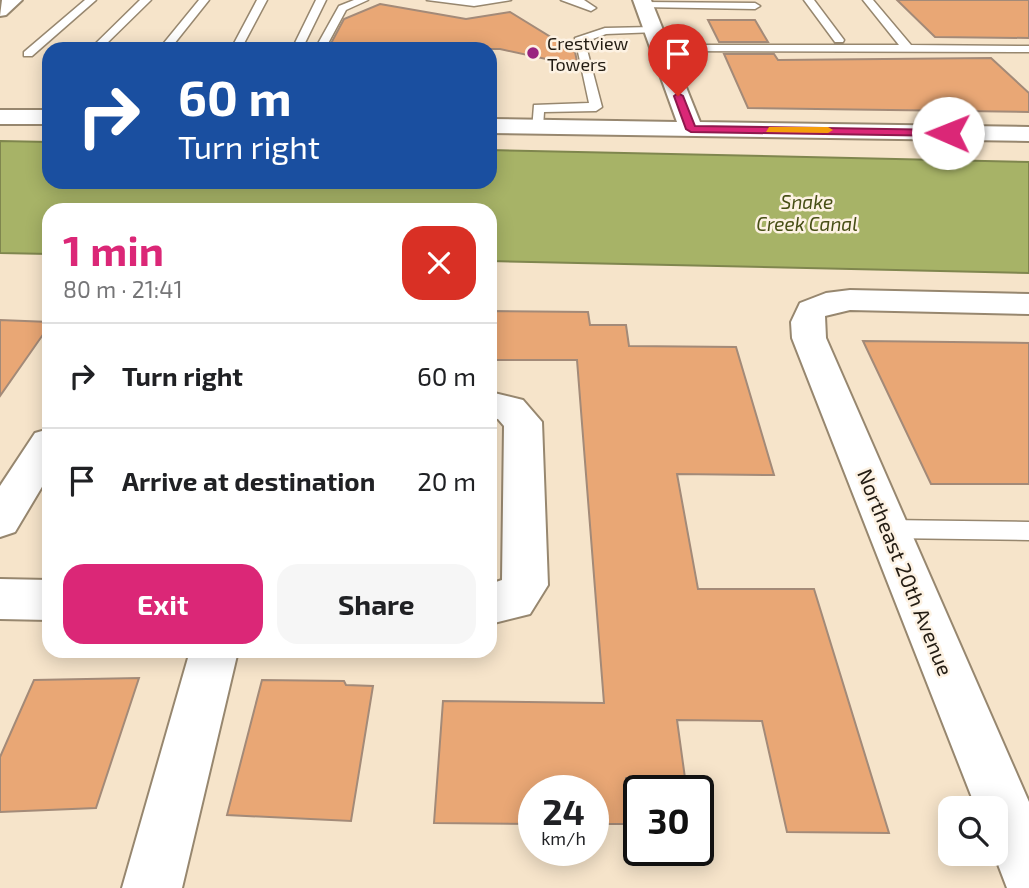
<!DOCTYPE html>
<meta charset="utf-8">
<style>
body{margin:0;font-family:"Exo 2",sans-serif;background:#f6f6f6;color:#202124;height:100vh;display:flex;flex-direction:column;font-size:26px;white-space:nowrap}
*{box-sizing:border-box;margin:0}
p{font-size:23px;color:#757577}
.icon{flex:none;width:38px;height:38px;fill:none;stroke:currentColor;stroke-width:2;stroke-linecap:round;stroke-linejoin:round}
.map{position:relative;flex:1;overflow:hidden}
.details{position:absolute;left:42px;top:203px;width:455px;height:455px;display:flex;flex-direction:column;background:#fff;border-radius:21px;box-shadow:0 4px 18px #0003}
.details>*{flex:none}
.hud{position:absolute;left:42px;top:42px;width:455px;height:147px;border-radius:21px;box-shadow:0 4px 18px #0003;background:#1a4fa0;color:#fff;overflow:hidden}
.fabs{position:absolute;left:938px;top:796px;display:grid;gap:14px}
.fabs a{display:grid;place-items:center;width:70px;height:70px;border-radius:14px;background:#fff;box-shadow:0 4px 18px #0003;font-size:35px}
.speed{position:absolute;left:518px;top:775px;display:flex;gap:14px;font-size:35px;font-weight:700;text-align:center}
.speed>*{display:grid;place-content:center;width:91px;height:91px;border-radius:50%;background:#fff;box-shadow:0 4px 18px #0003;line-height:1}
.speed small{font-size:18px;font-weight:400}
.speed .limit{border:4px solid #111;border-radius:10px;background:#fff;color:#111}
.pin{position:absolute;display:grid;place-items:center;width:60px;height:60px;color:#fff;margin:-72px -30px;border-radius:50% 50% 50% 0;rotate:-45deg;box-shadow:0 0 7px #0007}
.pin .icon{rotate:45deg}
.me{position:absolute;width:77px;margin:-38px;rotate:271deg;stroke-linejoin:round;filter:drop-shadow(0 0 5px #0008)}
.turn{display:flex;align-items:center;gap:24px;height:147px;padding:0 21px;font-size:32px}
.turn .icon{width:91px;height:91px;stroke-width:2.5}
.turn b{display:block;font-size:49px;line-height:60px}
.round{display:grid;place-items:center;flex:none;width:74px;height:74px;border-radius:21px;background:#f6f6f6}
.overview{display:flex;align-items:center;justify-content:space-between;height:119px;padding:0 21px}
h1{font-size:42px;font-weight:700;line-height:52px;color:#db2777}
.button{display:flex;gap:14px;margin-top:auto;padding:14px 21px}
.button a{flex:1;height:80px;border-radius:21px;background:#db2777;color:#fff;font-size:28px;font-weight:700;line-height:80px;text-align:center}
.button a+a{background:#f6f6f6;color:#202124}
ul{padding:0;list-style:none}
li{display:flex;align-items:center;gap:21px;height:105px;padding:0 21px;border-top:2px solid #e0e0e0}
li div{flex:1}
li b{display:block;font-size:26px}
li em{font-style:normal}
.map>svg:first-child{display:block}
.water{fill:#a7b367;stroke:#7f864e;stroke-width:2}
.building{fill:#e9a775;stroke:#a38a78;stroke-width:2}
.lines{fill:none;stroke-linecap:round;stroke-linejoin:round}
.lane-casing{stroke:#97876f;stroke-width:3}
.street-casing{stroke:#97876f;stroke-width:4}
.lane{fill:#fff;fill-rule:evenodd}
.street{fill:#fff;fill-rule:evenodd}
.route{fill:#db2777;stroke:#8e194d;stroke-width:2}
.slow{fill:#f59e0b}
.poi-dot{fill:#99247f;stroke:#fdf2e3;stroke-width:2.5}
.labels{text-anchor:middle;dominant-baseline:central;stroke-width:5;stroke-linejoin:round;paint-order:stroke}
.far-poi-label{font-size:18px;fill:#231c13;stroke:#fdf2e3;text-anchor:start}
.far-water-label{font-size:19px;font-style:italic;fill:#474f16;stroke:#fdf2e3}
.street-label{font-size:21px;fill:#231c13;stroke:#fdf2e3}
</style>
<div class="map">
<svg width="1029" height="888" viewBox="0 0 1029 888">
<rect width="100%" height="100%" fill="#f6e4ca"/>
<path class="water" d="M 0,141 L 49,142 L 49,182 L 490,182 L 490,150 L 1029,162 L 1029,273 L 490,261 L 490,210 L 49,210 L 49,254 L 0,253 Z"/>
<path class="building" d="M 897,0 L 1029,0 L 1029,38 L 935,37 Z
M 380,4 L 466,19 L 510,12 L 575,52 L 578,66 L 500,49 L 328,49 L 344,19 Z
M 708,20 L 755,20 L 768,42 L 719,42 Z
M 724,54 L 774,54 L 778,60 L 991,58 L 1029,93 L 1029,112 L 748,108 Z
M 490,311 L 588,312 L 590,325 L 626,325 L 629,346 L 736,347 L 774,475 L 677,474 L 698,589 L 814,589 L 889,833 L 787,832 L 762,721 L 677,720 L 685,778 L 626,778 L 630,824 L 593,824 L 593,791 L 534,791 L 534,824 L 434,823 L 443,701 L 604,703 L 577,360 L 490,360 Z
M 0,320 L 49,322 L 49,326 L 0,396 Z
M 863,341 L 1029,343 L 1029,484 L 931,484 Z
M 139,678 L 96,808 L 0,812 L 0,757 L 34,680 Z
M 262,680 L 344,681 L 346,685 L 373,686 L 351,821 L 227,815 Z"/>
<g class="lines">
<defs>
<path id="lane" d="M 85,0 L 96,0 L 32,56 L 24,56 L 24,52 Z
M 140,0 L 151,0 L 101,49 L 90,49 Z
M 199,0 L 209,0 L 170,49 L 159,49 Z
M 257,0 L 267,0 L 241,49 L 231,49 Z
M 316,0 L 326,0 L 302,49 L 292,49 Z
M 354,0 L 368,0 L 346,10 L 325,49 L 315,49 L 339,6 Z
M 427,0 L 511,0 L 474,6 Z
M 561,0 L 584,0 L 596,8 L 591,11 Z
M 804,0 L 814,0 L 844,40 L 843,42 L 835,42 Z
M 863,0 L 873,0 L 911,45 L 1029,46 L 1029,52 L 660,51 L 655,48 L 660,45 L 899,45 Z
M 643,2 L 755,3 L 760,6 L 755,9 L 640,7 Z
M 653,27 L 657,28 L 657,32 L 606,34 L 585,42 L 602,107 L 596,111 L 544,112 L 543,127 L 532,130 L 534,105 L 589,103 L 575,38 L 605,28 Z
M 888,520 L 1029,522 L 1029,540 L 888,538 L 880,536 L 876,529 L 880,522 Z"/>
<path id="street" d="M 2,0 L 22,0 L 6,15 L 0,16 Z
M 633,0 L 651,0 L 700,122 L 1029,127 L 1029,141 L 490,133 L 490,119 L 677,122 Z
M 0,110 L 49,110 L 49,124 L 0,124 Z
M 850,290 L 1029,294 L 1029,314 L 850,310 L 825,316 L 826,338 L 1029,802 L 1029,888 L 1007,888 L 994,854 L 996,808 L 976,808 L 792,338 L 791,322 L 800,303 L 826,293 Z
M 490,392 L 523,400 L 542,422 L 548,585 L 530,614 L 490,624 L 490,584 L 502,580 L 504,426 L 498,419 L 490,418 Z
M 49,429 L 49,475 L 15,532 L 0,537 L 0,486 L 35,433 Z
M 0,579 L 49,580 L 49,620 L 0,619 Z
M 190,651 L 238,651 L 182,888 L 122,888 Z"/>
</defs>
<use href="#lane" class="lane-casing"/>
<use href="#street" class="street-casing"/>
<use href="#lane" class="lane"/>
<use href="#street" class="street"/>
</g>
<path class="route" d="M 678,93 L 683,96 L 695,126 L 948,130 L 953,133 L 948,136 L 691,132 L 686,129 L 674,96 Z"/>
<path class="slow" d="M 769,127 L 828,127 L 833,130 L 828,133 L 766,132 Z"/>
<circle class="poi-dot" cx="533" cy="53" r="7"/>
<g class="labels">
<g class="far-poi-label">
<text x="547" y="43">Crestview<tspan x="547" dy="21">Towers</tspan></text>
</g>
<g class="far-water-label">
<text x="807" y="201">Snake<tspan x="807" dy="22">Creek Canal</tspan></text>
</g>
<g class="street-label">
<text transform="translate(906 572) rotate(68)">Northeast 20th Avenue</text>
</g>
</g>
</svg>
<div class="fabs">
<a><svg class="icon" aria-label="search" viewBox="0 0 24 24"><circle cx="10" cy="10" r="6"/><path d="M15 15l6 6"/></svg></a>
</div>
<div class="speed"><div>24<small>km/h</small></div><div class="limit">30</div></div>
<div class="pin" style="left:678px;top:96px;background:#d93025"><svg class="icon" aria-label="arrive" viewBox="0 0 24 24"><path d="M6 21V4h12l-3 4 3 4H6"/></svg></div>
<svg class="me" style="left:948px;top:133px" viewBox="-20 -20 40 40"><circle r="19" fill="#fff"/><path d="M0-13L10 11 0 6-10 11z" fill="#db2777"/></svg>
<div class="hud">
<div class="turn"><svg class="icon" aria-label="right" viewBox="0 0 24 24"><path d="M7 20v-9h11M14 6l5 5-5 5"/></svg><div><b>60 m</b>Turn right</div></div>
</div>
<section class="details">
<div class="overview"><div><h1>1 min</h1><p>80 m · 21:41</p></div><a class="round" style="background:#d93025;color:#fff"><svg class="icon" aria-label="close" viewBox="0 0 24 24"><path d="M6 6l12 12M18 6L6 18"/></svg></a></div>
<ul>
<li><svg class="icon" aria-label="right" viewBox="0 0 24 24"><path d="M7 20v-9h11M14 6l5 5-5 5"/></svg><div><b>Turn right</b></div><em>60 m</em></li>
<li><svg class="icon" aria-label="arrive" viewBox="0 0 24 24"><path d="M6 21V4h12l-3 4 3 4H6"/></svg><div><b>Arrive at destination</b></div><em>20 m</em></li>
</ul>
<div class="button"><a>Exit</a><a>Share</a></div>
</section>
</div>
